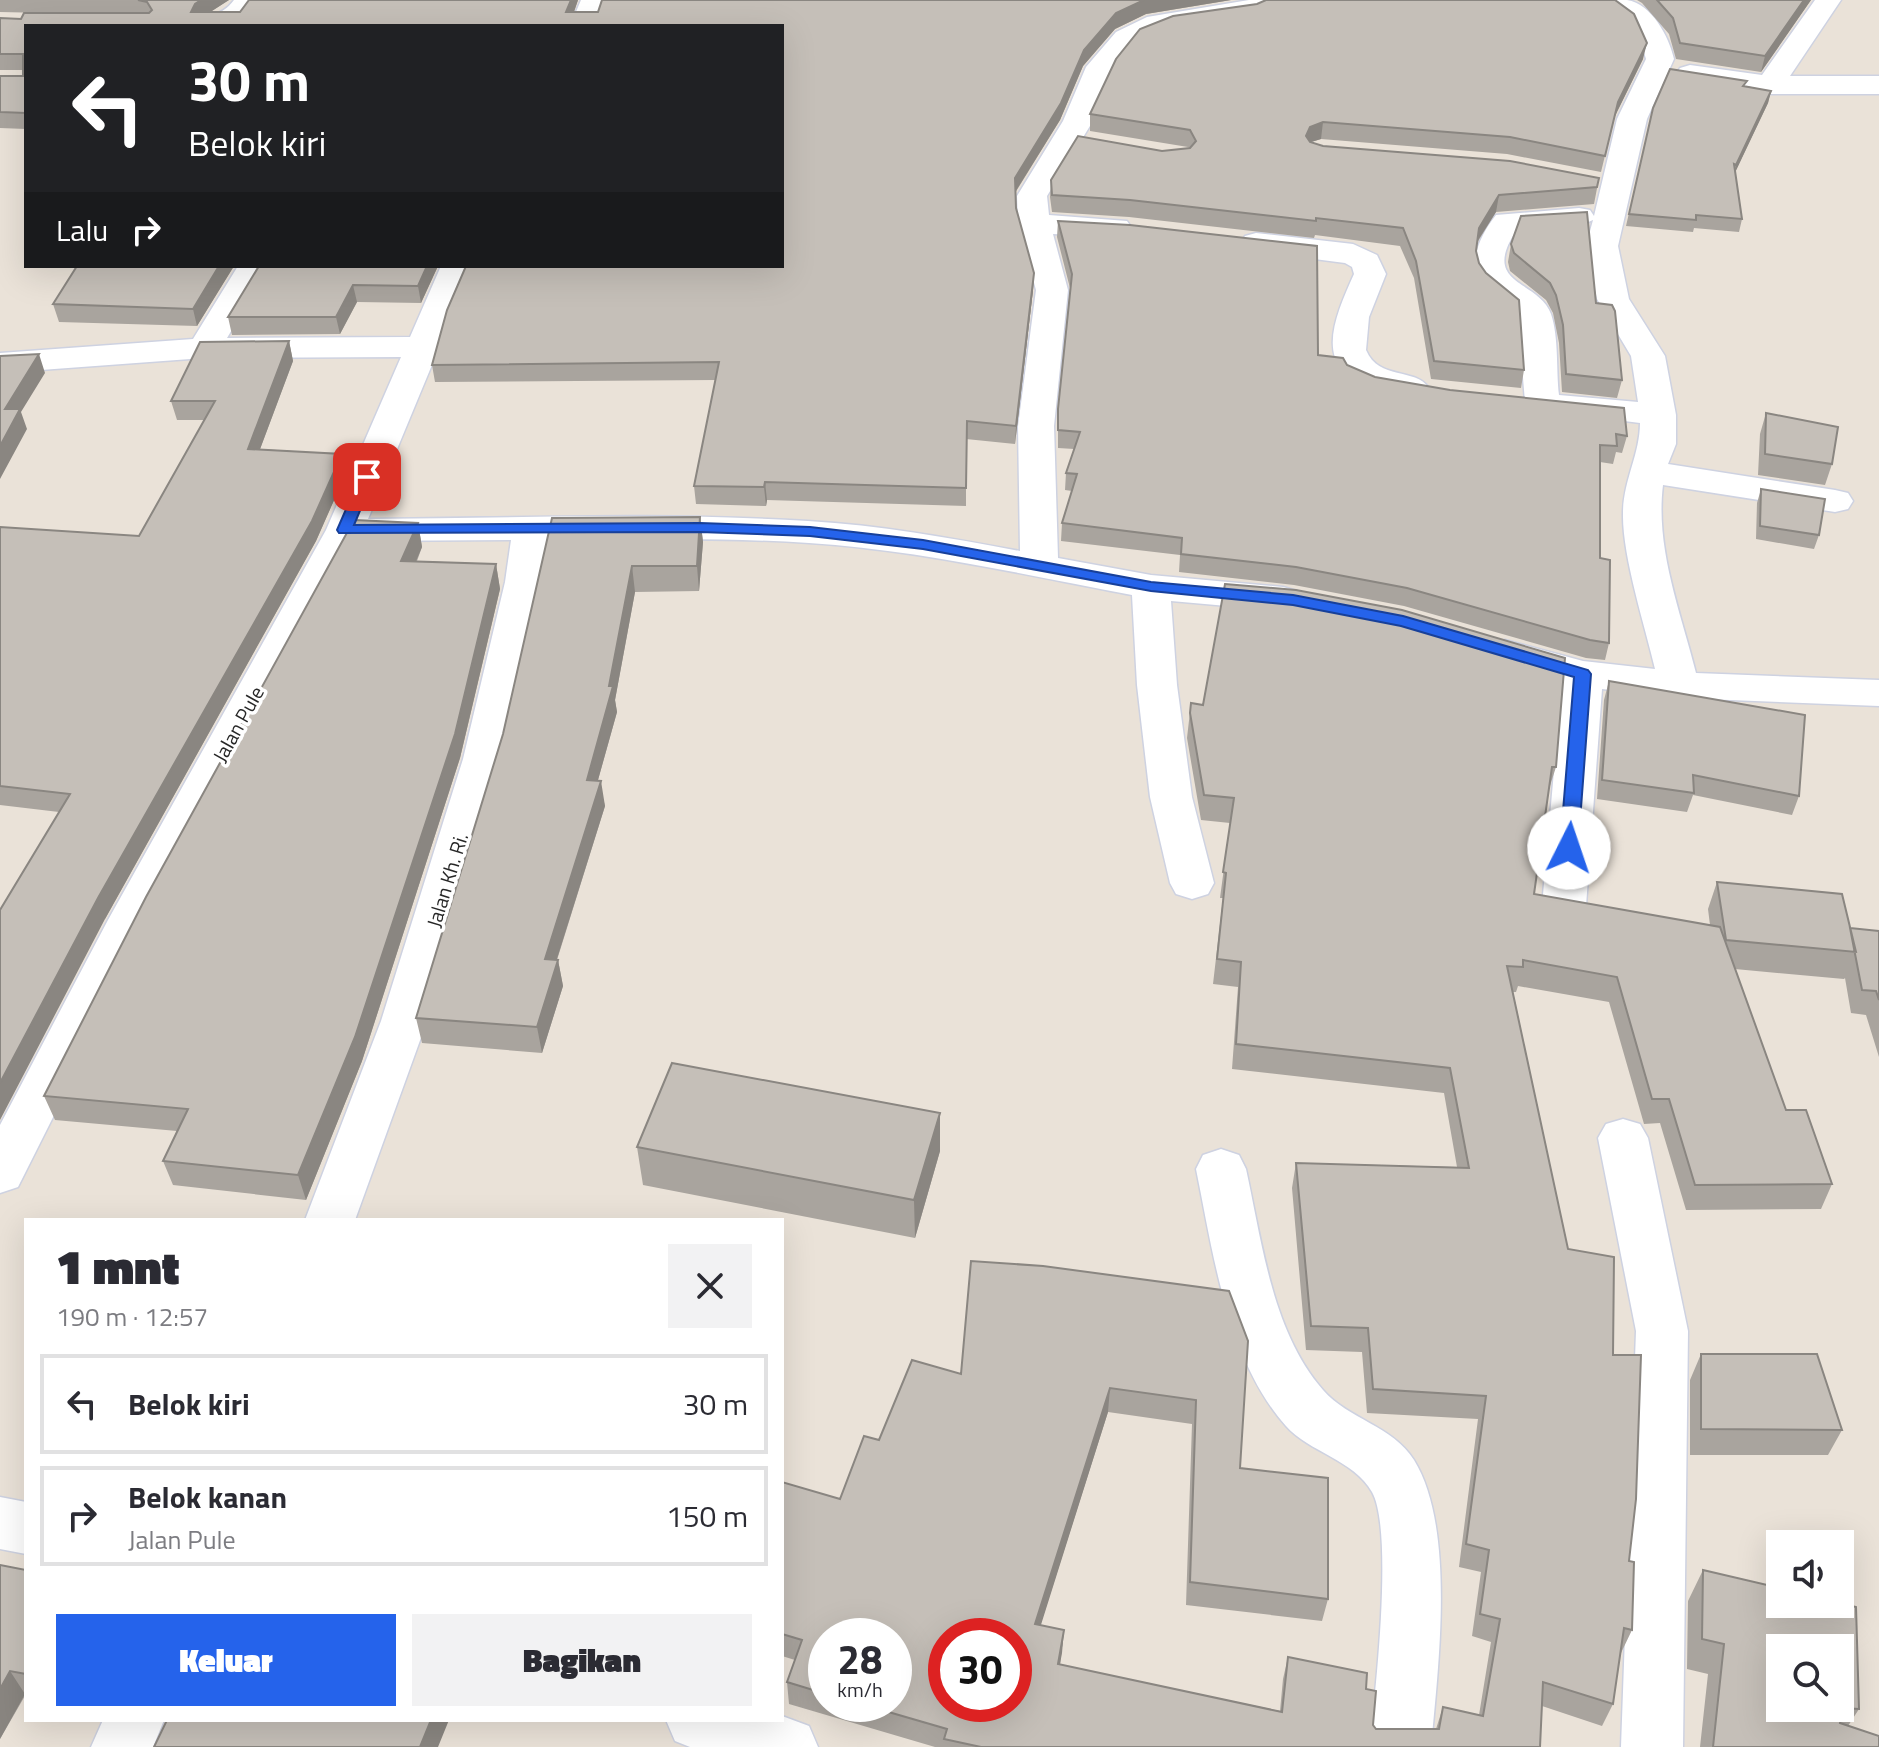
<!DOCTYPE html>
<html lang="id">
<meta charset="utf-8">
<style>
body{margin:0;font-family:"Titillium Web",sans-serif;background:#f2f2f3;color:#2b2b33;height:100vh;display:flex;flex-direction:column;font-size:30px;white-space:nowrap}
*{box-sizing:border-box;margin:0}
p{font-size:26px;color:#7c7c81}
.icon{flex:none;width:44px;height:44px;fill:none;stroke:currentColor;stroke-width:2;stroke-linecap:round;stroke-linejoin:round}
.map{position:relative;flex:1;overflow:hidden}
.details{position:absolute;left:24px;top:1218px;width:760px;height:504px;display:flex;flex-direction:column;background:#fff;border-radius:0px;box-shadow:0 8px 32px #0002}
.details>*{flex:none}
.hud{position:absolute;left:24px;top:24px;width:760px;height:244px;border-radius:0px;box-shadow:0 8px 32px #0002;background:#202124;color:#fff;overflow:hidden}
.tools{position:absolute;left:1766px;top:1530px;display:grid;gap:16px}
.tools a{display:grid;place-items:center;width:88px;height:88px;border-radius:0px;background:#fff;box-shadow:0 8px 32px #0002;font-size:40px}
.speed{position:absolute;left:808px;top:1618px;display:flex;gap:16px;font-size:40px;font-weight:700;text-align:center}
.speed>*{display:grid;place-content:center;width:104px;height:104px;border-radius:50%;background:#fff;box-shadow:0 8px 32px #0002;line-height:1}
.speed small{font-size:20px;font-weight:400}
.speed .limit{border:12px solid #d22;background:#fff;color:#111}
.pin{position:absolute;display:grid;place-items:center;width:68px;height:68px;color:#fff;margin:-34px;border-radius:16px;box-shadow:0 4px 12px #0006}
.me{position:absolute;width:88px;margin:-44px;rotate:4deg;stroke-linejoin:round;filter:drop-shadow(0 0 6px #0008)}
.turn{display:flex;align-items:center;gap:28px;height:168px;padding:0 32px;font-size:36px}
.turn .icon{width:104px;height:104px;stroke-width:2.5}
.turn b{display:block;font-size:56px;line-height:68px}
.then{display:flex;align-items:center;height:76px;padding:0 32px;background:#0003;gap:16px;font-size:30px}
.round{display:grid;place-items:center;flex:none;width:84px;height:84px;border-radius:0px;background:#f2f2f3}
.head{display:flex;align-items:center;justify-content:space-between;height:136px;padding:0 32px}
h1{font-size:48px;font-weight:800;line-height:60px}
.primary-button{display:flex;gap:16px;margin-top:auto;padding:16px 32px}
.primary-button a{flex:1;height:92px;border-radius:0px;background:#2563eb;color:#fff;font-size:32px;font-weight:800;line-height:92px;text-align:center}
.primary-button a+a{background:#f2f2f3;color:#2b2b33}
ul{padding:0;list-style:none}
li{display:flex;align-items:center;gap:24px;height:100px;margin:0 16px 12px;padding:0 16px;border:4px solid #e1e1e2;border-radius:0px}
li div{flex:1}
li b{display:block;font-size:30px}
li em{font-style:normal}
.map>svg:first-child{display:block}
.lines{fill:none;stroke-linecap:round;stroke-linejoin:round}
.minor-casing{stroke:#ced2e1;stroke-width:3}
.minor{fill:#fff;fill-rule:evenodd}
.wall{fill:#a9a49e;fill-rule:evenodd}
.shaded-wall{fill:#8a8681}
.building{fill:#c5bfb8;stroke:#8a8681;stroke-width:2;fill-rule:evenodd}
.route{fill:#2563eb;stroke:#184099;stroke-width:2}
.labels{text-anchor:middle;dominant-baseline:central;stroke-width:7;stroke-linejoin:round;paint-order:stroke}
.street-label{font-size:20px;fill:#272727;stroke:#fff}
</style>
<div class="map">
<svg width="1879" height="1747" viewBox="0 0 1879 1747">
<rect width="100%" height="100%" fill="#eae2d8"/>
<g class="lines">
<defs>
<path id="minor" d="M 234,0 L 261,0 L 244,25 L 197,26 C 206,13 221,18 234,0 Z
M 581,0 L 607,0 L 598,26 L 570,26 Z
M 1249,0 L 1282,0 L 1263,15 L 1155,32 L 1136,44 L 1113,69 L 1093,121 L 1047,196 L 1049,215 L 1127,221 L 1132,228 L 1127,235 L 1116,237 L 1053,234 L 1068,290 L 1054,426 L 1058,558 L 1151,575 L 1283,587 L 1297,591 L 1302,599 L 1297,607 L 1283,611 L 1171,601 L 1177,685 L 1192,797 L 1214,883 L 1208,894 L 1192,899 L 1176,894 L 1170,883 L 1150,797 L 1137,685 L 1132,595 C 1025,575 918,550 809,543 C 722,537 635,540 548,540 L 543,582 L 505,759 L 427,1021 L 355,1220 L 305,1220 L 381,1021 L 463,759 L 505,582 L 511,540 L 358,541 L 152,920 L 18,1187 L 0,1193 L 0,1125 L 108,920 L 326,530 L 401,357 L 204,358 L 0,373 L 0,353 L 193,339 L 238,266 L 270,266 L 227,338 L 410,337 L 441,266 L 473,266 L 368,519 C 515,518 662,512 808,521 C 880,525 950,538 1020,551 L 1018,426 L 1036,290 L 1018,224 L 1017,196 L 1063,121 L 1086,67 L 1116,32 L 1147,17 Z
M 1595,0 C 1605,0 1617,0 1627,0 C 1652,4 1669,37 1674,59 L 1647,119 L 1618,246 L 1629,299 L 1665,356 L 1676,415 L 1676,444 L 1668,464 L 1835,490 L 1848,493 L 1853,501 L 1848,509 L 1835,512 L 1663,485 C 1655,548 1681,613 1696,673 L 1879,680 L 1879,706 L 1679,698 L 1602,689 L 1586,906 L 1580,917 L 1564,922 L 1548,917 L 1542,906 L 1562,681 L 1491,662 L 1485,653 L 1491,644 L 1505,640 L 1583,661 L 1655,669 C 1645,626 1622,556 1623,513 C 1623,481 1640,454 1640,423 L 1530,409 L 1525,402 L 1518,317 C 1514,306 1504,304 1495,297 C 1462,276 1476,240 1496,215 L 1579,208 L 1590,210 L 1594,216 L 1617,119 L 1646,59 L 1640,39 L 1633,28 ZM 1593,220 L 1586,246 L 1597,299 L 1631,356 L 1638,402 L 1559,395 C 1556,370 1559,338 1551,314 C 1538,279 1480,286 1516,231 L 1579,226 Z
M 1815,0 L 1841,0 L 1790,76 L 1879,76 L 1879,94 L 1770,94 L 1690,83 L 1680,80 L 1676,74 L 1680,68 L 1690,65 L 1762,75 Z
M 1256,233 L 1353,244 L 1377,255 L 1386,274 L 1369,317 L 1366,350 C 1379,381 1415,367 1429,388 L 1424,395 C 1408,399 1392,395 1376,390 C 1310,371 1334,319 1354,274 L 1352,267 L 1345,263 L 1245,250 L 1240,243 L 1245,236 Z
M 1623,1119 L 1640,1124 L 1648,1138 L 1688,1331 L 1683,1747 L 1621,1747 L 1636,1331 L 1598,1138 L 1606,1124 Z
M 1221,1149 L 1239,1155 L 1246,1169 C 1262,1242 1272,1332 1323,1390 C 1348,1419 1393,1426 1414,1460 C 1456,1528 1438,1669 1431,1747 L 1369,1747 C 1375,1698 1394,1531 1372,1492 C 1354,1460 1309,1452 1286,1426 C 1227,1360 1213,1252 1196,1169 L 1203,1155 Z
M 0,1497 L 26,1502 L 26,1554 L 0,1549 Z
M 782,1716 L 809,1726 L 818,1747 L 690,1747 L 675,1741 L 666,1720 L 782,1720 Z
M 103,1720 L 164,1720 L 153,1747 L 91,1747 Z"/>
</defs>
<use href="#minor" class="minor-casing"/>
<use href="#minor" class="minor"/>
</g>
<path class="wall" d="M 0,0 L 229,0 L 210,12 L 578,0 L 574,12 L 598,12 L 602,0 L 1231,0 L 1146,14 L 1115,29 L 1083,66 L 1060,120 L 1015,193 L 1016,208 L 1034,273 L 1033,290 L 1015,444 L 966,439 L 966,506 L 767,500 L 766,506 L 696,504 L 694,486 L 715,380 L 435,382 L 432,365 L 782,26 L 26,26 L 26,129 L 0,128 L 0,76 L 23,76 L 23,70 L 0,70 L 0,18 L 21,19 L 46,13 L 0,12 Z
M 1637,0 L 1811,0 L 1761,72 L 1676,59 L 1669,34 L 1642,3 Z
M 1257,4 L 1643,59 L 1614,118 L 1601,172 L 1507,154 L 1321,139 L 1311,142 L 1323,146 L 1599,178 L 1594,204 L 1496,212 L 1477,243 L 1476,251 L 1479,263 L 1524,370 L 1521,388 L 1431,379 L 1414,278 L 1400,246 L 1315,235 L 1314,238 L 1129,217 L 1052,212 L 1050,197 L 1051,180 L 1162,151 L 1189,148 L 1188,147 L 1090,131 L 1090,114 Z
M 1746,86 L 1771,91 L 1768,103 L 1735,172 L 1742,219 L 1739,232 L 1694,228 L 1693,232 L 1626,226 L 1653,108 Z
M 1058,221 L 1318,355 L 1347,365 L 1375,377 L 1627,436 L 1622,453 L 1616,452 L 1613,464 L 1600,462 L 1600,558 L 1609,643 L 1605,660 L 1586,658 L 1404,606 L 1294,585 L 1179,572 L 1180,555 L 1061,541 L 1062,523 L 1072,491 L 1065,490 L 1066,473 L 1074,449 L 1058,448 L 1058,409 L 1070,288 L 1057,237 Z
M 1511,244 L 1596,303 L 1622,380 L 1617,398 L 1562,392 L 1559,343 L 1553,313 L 1546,300 L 1510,271 L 1508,262 Z
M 234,266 L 197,326 L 59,322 L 53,304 Z
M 259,266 L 438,266 L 421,303 L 357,302 L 340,334 L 232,335 L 228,317 Z
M 289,341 L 293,361 L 260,449 L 342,454 L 346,473 L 316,541 L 105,919 L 59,812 L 0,805 L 0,527 L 139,536 L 204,420 L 177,420 L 171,401 Z
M 1766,413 L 1832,464 L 1825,485 L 1758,475 L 1760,434 Z
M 1761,489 L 1819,535 L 1814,549 L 1756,539 L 1757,503 Z
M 700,517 L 703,542 L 699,591 L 635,592 L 615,700 L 617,712 L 598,780 L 605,806 L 557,960 L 558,960 L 563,986 L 542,1053 L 422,1043 L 416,1018 L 503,734 L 552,518 Z
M 418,523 L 422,547 L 417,561 L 496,564 L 500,589 L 460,758 L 362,1061 L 306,1200 L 173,1185 L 163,1161 L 177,1131 L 55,1120 L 44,1096 Z
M 1609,681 L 1799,796 L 1792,815 L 1693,795 L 1687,812 L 1597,799 L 1604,700 Z
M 1191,703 L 1556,767 L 1548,792 L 1534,894 L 1710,925 L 1708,909 L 1717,882 L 1850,928 L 1879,931 L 1879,1057 L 1866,1015 L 1851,1013 L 1845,978 L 1844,979 L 1735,969 L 1786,1110 L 1832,1184 L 1821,1209 L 1686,1210 L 1660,1123 L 1644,1124 L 1609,1002 L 1518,986 L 1516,992 L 1513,992 L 1568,1249 L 1613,1355 L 1629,1561 L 1632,1630 L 1621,1653 L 1620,1652 L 1613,1704 L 1602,1726 L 1542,1706 L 1540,1747 L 935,1747 L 789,1704 L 787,1682 L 795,1660 L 782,1656 L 782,1482 L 840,1499 L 879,1440 L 961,1374 L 1229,1291 L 1240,1468 L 1328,1599 L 1322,1621 L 1186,1605 L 1192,1424 L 1108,1412 L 1040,1626 L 1064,1630 L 1060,1665 L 1280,1711 L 1283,1679 L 1288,1657 L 1366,1689 L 1373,1725 L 1376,1729 L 1436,1729 L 1443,1707 L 1479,1715 L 1491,1642 L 1472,1636 L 1481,1572 L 1459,1567 L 1478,1419 L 1367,1413 L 1362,1352 L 1306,1350 L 1292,1188 L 1296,1163 L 1457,1167 L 1444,1093 L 1232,1069 L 1238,987 L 1213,984 L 1223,898 L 1220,898 L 1230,823 L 1201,820 L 1187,738 ZM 826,1636 L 894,1704 L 826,1704 Z
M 637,1147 L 940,1151 L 915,1238 L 643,1185 Z
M 1701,1354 L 1842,1430 L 1828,1455 L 1690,1455 L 1690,1380 Z
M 26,1570 L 26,1694 L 0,1739 Z
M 1703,1570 L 1859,1709 L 1848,1726 L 1879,1747 L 1700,1747 L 1708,1674 L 1687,1669 L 1688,1601 Z"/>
<path class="shaded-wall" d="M 201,0 L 229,0 L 198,20 L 191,12 L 195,4 Z
M 571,0 L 578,0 L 569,26 L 566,12 Z
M 1144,0 L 1231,0 L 1146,14 L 1115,29 L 1083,66 L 1060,120 L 1014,194 L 1015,178 L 1084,50 L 1116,13 Z
M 1804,0 L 1811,0 L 1761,72 L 1765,56 Z
M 1647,43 L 1643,59 L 1614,118 L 1601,172 L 1618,102 Z
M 1771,91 L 1768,103 L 1733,177 L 1736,165 Z
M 1323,122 L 1321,139 L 1308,143 L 1306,136 L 1310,127 Z
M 1499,195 L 1496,212 L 1475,245 L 1479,228 Z
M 219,266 L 234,266 L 197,326 L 193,309 Z
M 427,266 L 438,266 L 421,303 L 418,286 Z
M 1034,273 L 1033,290 L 1015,444 L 1016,426 Z
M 353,285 L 357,302 L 340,334 L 336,317 Z
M 289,341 L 293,361 L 253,468 L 248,449 Z
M 39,354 L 45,373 L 21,412 L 27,429 L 0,479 L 0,446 L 5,409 Z
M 342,454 L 346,473 L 316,541 L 105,919 L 0,1120 L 0,1083 L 98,898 Z
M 765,482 L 767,500 L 766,506 L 764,487 Z
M 700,517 L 703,542 L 699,591 L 697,566 Z
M 418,523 L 422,547 L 406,585 L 401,561 Z
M 496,564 L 500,589 L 460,758 L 362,1061 L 306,1200 L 298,1175 Z
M 632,566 L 635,592 L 615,700 L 617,712 L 591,805 L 587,780 L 609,686 Z
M 601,781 L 605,806 L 549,984 L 545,959 Z
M 558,960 L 563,986 L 542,1053 L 537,1027 Z
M 940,1113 L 940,1151 L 915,1238 L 914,1200 Z
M 1110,1388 L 1108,1412 L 1034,1647 L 1035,1624 Z
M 1064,1630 L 1062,1653 L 1056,1686 L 1058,1664 Z
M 10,1671 L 25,1694 L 0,1739 L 0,1689 Z
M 431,1720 L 449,1720 L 438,1747 L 420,1747 Z"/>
<path class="building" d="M 138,0 L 201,0 L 195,4 L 191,12 L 240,12 L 249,0 L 571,0 L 566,12 L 598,12 L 602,0 L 1144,0 L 1116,13 L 1084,50 L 1061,103 L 1015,178 L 1016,208 L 1034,273 L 1016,426 L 967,421 L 966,488 L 765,482 L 764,487 L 694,486 L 719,362 L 432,365 L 447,310 L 466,266 L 782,266 L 782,26 L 26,26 L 26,113 L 0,112 L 0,76 L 23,76 L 23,54 L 0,54 L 0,18 L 21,19 L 24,13 L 149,13 L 152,10 L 147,2 Z
M 1266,0 L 1615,0 L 1634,14 L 1647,43 L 1618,102 L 1605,156 L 1510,137 L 1323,122 L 1310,127 L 1306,136 L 1310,142 L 1323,146 L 1510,161 L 1599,178 L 1597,187 L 1499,195 L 1479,228 L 1476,251 L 1479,263 L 1486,273 L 1519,300 L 1524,370 L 1434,361 L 1416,261 L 1403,228 L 1316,218 L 1316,221 L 1130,200 L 1052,195 L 1051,180 L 1078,136 L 1162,151 L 1190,148 L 1196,141 L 1190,130 L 1090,114 L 1116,59 L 1140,29 L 1173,16 L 1257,4 Z
M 1657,0 L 1804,0 L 1765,56 L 1680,43 L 1673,18 Z
M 1670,69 L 1747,81 L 1743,86 L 1771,91 L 1736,165 L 1734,164 L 1742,219 L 1696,215 L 1696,220 L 1629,214 L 1653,108 Z
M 1587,212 L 1596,303 L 1612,305 L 1615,311 L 1622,380 L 1566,374 L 1563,325 L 1556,295 L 1550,283 L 1514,253 L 1511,244 L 1521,216 Z
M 1058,221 L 1130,225 L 1317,246 L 1318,355 L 1343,358 L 1347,365 L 1375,377 L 1450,390 L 1624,408 L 1627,436 L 1616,434 L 1617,446 L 1600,445 L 1600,558 L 1610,560 L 1609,643 L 1590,640 L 1407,588 L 1296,567 L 1181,554 L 1182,538 L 1062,523 L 1077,474 L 1066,473 L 1080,432 L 1058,430 L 1058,409 L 1072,274 Z
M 77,266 L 219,266 L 193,309 L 53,304 Z
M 259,266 L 427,266 L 418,286 L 353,285 L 336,317 L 228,317 Z
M 289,341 L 248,449 L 342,454 L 312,521 L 98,898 L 0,1083 L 0,910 L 70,794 L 0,786 L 0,527 L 139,536 L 215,401 L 171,401 L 200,342 Z
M 39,354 L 5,409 L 20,409 L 0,446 L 0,356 Z
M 1766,413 L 1838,427 L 1832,464 L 1765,454 Z
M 1761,489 L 1825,499 L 1819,535 L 1760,526 Z
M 700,517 L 697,566 L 632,566 L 609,686 L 613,686 L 587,780 L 601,781 L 545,959 L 558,960 L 537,1027 L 416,1018 L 503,734 L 552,518 Z
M 354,520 L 418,523 L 401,561 L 496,564 L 455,734 L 355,1037 L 298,1175 L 163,1161 L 188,1109 L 44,1096 L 146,897 Z
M 1225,584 L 1296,590 L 1402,610 L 1565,658 L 1556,767 L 1552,767 L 1534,894 L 1720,927 L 1786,1110 L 1806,1110 L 1832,1184 L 1695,1185 L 1669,1099 L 1652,1099 L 1617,977 L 1523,960 L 1523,967 L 1507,966 L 1568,1249 L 1614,1257 L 1613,1355 L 1641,1355 L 1636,1499 L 1629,1561 L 1634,1562 L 1632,1630 L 1624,1628 L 1613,1704 L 1543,1682 L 1540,1747 L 981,1747 L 944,1739 L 947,1729 L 861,1704 L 894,1704 L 894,1636 L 826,1636 L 826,1694 L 787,1682 L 802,1640 L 782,1634 L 782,1482 L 840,1499 L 864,1436 L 879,1440 L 912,1360 L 961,1374 L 971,1261 L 1043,1266 L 1229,1291 L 1248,1341 L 1240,1468 L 1328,1478 L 1328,1599 L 1190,1582 L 1196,1400 L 1110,1388 L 1035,1624 L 1064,1630 L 1058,1664 L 1282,1712 L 1288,1657 L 1367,1673 L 1366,1689 L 1376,1691 L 1373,1725 L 1376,1729 L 1439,1729 L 1443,1707 L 1483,1716 L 1500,1619 L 1480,1614 L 1489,1550 L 1466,1544 L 1486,1396 L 1373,1389 L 1368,1328 L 1311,1326 L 1296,1163 L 1469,1168 L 1450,1068 L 1236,1044 L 1241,962 L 1217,959 L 1226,873 L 1223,872 L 1234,798 L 1204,795 L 1190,713 L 1191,703 L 1203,705 ZM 946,1636 L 1014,1636 L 1014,1704 L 946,1704 Z
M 1609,681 L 1805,715 L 1799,796 L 1693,775 L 1694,793 L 1602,780 Z
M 1717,882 L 1842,894 L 1856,952 L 1726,940 Z
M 1850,928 L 1879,931 L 1879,1000 L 1876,991 L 1862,990 Z
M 672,1063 L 940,1113 L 914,1200 L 637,1147 Z
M 1701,1354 L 1817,1354 L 1842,1430 L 1701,1429 Z
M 0,1565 L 26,1570 L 26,1674 L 10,1671 L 0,1689 Z
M 1703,1570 L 1780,1588 L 1780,1604 L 1840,1604 L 1840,1603 L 1856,1607 L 1859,1709 L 1843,1708 L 1840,1723 L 1879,1736 L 1879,1747 L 1713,1747 L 1724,1644 L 1702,1639 ZM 1780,1648 L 1840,1648 L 1840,1708 L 1780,1708 Z
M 167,1720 L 431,1720 L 420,1747 L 154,1747 Z"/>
<path class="route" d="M 367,473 L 374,477 L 354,525 L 700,523 L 810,527 L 923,540 L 1151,582 L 1293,595 L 1403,616 L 1588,670 L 1591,674 L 1578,848 L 1569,854 L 1560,848 L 1574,677 L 1401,626 L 1293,605 L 1151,591 L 923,549 L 810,536 L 700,532 L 339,533 L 337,530 L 360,477 Z"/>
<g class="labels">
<g class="street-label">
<text transform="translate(238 724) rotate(-61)">Jalan Pule</text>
<text transform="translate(447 880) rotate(-73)">Jalan Kh. Ri.</text>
</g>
</g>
</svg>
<div class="tools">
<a><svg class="icon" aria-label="sound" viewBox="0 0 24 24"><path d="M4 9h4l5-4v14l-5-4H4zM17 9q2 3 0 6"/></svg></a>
<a><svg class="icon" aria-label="search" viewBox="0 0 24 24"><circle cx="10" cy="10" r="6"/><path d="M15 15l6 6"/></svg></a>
</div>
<div class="speed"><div>28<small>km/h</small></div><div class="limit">30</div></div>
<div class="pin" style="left:367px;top:477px;background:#d93025"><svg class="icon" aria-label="arrive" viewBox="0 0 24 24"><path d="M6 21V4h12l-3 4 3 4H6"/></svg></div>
<svg class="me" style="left:1569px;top:848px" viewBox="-20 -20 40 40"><circle r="19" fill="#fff"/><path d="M0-13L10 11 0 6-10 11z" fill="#2563eb"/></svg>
<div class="hud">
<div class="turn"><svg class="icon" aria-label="left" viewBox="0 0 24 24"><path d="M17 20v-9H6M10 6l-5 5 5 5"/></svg><div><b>30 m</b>Belok kiri</div></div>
<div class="then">Lalu<svg class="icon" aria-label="right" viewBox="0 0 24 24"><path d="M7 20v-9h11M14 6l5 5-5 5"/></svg></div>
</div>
<section class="details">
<div class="head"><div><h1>1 mnt</h1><p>190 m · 12:57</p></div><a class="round"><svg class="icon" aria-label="close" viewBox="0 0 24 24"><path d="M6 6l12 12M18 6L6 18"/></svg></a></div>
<ul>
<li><svg class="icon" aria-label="left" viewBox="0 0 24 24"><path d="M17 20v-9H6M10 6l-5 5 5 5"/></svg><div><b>Belok kiri</b></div><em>30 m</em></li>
<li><svg class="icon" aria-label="right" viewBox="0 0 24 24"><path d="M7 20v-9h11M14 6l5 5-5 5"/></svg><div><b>Belok kanan</b><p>Jalan Pule</p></div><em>150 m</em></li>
</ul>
<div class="primary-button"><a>Keluar</a><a>Bagikan</a></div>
</section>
</div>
